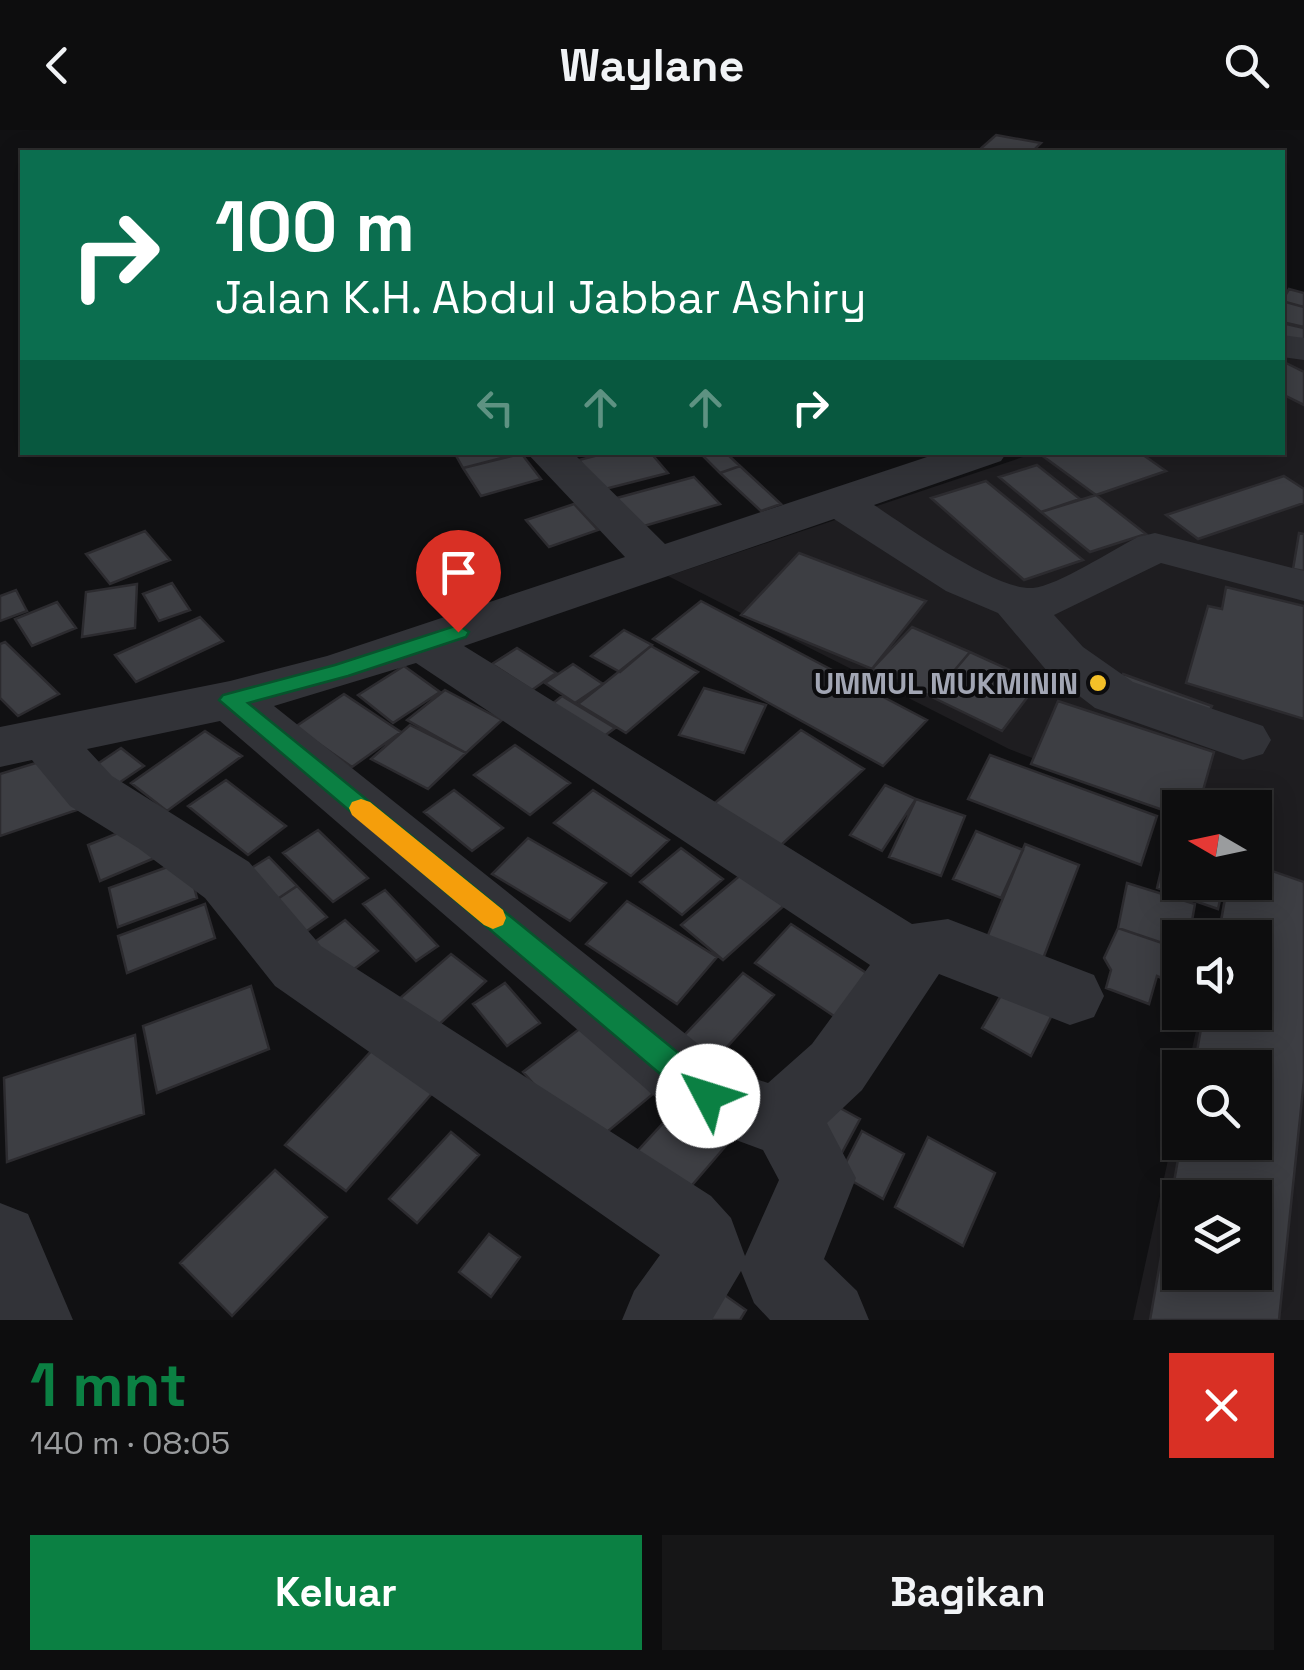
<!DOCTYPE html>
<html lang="id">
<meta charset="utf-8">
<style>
body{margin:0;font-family:"Space Grotesk",sans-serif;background:#161617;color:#f1f3f6;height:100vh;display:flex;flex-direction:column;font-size:38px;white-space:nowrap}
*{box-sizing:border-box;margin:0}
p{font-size:32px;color:#9a9c9e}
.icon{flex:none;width:55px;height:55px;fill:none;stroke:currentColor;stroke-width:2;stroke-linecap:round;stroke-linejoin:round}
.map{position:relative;height:1190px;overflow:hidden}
.side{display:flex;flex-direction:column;background:#0d0d0e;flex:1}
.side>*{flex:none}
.hud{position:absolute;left:20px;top:20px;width:1265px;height:305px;border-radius:0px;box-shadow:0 5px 25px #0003,0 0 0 2px #2d2d2e;background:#0b6e4f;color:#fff;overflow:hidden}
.needle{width:65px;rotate:279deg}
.fabs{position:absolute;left:1162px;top:660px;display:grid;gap:20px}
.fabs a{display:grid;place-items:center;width:110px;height:110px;border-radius:0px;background:#0d0d0e;box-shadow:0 5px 25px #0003,0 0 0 2px #2d2d2e;font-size:50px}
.pin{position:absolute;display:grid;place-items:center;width:85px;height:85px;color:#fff;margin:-102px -42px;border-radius:50% 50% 50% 0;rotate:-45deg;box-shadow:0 0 10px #0007}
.pin .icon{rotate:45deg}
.me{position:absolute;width:110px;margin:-55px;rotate:310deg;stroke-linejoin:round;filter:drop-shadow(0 0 8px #0008)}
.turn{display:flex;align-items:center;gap:35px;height:210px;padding:0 30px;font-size:45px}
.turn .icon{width:130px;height:130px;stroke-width:2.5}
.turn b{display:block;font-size:70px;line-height:85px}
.lanes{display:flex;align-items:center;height:95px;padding:0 30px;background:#0003;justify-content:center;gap:50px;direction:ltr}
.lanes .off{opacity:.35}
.round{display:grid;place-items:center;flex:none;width:105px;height:105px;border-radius:0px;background:#161617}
.headline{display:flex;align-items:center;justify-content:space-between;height:170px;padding:0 30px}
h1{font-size:60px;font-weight:600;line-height:75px;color:#0b8043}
.cta{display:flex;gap:20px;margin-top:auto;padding:20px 30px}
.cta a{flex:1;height:115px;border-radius:0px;background:#0b8043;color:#fff;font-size:40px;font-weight:600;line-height:115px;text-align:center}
.cta a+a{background:#161617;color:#f1f3f6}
header{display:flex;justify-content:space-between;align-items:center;height:130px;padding:0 30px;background:#0d0d0e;font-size:45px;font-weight:600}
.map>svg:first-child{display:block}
.built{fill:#1e1d20;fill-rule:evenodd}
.building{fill:#3d3e43;stroke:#2c2b2f;stroke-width:2.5;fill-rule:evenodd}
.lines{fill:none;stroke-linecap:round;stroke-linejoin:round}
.minor{fill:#323338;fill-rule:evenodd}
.route{fill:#0b8043;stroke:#07532c;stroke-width:2.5}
.slow{fill:#f59e0b}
.poi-dot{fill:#f4c028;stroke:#0c0c0e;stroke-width:4}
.labels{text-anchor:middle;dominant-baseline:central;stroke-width:8;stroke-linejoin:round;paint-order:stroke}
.poi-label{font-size:30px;font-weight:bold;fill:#a2a6b4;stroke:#0c0c0e;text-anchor:end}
</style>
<header><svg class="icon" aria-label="back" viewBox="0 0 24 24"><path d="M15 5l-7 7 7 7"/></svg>Waylane<svg class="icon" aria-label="search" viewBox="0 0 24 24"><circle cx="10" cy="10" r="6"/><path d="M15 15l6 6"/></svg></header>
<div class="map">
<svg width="1304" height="1190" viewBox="0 0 1304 1190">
<rect width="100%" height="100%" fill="#111113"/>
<path class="built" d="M 1283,220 L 1304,225 L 1304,1190 L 1133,1190 L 1180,975 L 1180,1012 L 1255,1012 L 1255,938 L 1188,937 L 1200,883 L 1255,882 L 1255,808 L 1217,807 L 1226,753 L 1255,752 L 1255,678 L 1180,678 L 1180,685 L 1009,619 L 668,446 L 1035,323 L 1282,322 ZM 1180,1068 L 1255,1068 L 1255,1142 L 1180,1142 Z"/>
<path class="building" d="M 996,5 L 1041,13 L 1032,22 L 979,20 Z
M 1289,159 L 1304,163 L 1304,177 L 1282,171 Z
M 1282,171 L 1304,177 L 1304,197 L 1282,192 Z
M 1282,193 L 1304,198 L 1304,216 L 1282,210 Z
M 1282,231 L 1304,242 L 1304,275 L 1282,264 Z
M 454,322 L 519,322 L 520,324 L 463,338 Z
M 610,322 L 650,322 L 668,343 L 601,360 L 579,330 Z
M 699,322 L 725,322 L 740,336 L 720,343 Z
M 1056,322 L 1139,322 L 1166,341 L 1096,365 L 1044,327 Z
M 521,323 L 541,349 L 481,366 L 463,338 Z
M 1037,335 L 1080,369 L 1041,382 L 999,347 Z
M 740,336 L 781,374 L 761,381 L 720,343 Z
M 1284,346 L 1304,359 L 1304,373 L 1198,409 L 1166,385 Z
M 694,347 L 720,374 L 637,398 L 613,369 Z
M 986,351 L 1083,430 L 1024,450 L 931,368 Z
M 1096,365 L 1146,404 L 1090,422 L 1041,382 Z
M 574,374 L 598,400 L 549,417 L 526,390 Z
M 145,401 L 170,430 L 110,454 L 86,424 Z
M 1299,403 L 1304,404 L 1304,441 L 1293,439 Z
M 799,423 L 926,471 L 872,539 L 741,485 Z
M 172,453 L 190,480 L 159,491 L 143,464 Z
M 137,454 L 135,498 L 82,507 L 86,462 Z
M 1226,457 L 1304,476 L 1304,589 L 1186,553 L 1208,476 L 1222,479 Z
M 16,460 L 27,481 L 0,491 L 0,466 Z
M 701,471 L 927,590 L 883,636 L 653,509 Z
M 57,472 L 76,498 L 32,516 L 15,489 Z
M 200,487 L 223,511 L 136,552 L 115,525 Z
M 912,497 L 970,522 L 932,567 L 872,539 Z
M 624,500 L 652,515 L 620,542 L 591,526 Z
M 5,512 L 59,564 L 18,586 L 0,568 L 0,514 Z
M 651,516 L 698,542 L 626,603 L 578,574 Z
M 517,518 L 556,543 L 532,560 L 492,534 Z
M 970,522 L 1038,553 L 1002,601 L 932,567 Z
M 573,534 L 603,554 L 575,573 L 545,553 Z
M 404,536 L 440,562 L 393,593 L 358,565 Z
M 1123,544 L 1212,576 L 1203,594 L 1115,562 Z
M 704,558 L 766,575 L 744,623 L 679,605 Z
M 445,560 L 502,590 L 466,623 L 407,590 Z
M 344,564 L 401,602 L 352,637 L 295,597 Z
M 562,566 L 615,598 L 599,610 L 547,578 Z
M 1058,571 L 1214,622 L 1198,678 L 1180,678 L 1180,686 L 1031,634 Z
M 410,595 L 466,623 L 428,659 L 371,629 Z
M 801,600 L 864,639 L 767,728 L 703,683 Z
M 205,601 L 242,626 L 167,681 L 131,653 Z
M 515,615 L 570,653 L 530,685 L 474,645 Z
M 121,618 L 144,636 L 107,661 L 84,643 Z
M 65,624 L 77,680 L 0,706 L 0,644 Z
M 990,625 L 1157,686 L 1141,735 L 968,669 Z
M 226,650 L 286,696 L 248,725 L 188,676 Z
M 885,655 L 916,669 L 882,721 L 850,705 Z
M 454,660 L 503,698 L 472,721 L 424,682 Z
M 593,660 L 669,710 L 631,746 L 554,693 Z
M 916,669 L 965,686 L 941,746 L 889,727 Z
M 1174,687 L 1180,689 L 1180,752 L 1224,752 L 1218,779 L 1157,758 Z
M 143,693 L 157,727 L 100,751 L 88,715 Z
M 318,700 L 368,748 L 333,772 L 283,723 Z
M 976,701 L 1023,720 L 1001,768 L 953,749 Z
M 528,708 L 606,753 L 570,791 L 492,744 Z
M 1025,714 L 1079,735 L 1041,834 L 986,810 Z
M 681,718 L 723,749 L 682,785 L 640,752 Z
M 269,727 L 297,756 L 258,782 L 229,752 Z
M 187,730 L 197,768 L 118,797 L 109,758 Z
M 755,733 L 797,764 L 723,830 L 681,795 Z
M 1255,735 L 1304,752 L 1304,950 L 1279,1190 L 1150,1190 L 1181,1012 L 1255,1012 L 1255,938 L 1194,938 L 1204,882 L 1255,882 L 1255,808 L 1218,808 L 1228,752 L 1255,752 ZM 1180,1068 L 1255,1068 L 1255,1142 L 1180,1142 Z
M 1127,753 L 1195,774 L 1189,808 L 1180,808 L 1180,819 L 1118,798 Z
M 297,756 L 327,787 L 288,814 L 258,782 Z
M 385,760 L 438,816 L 416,831 L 363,774 Z
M 627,771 L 717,827 L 677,874 L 586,814 Z
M 205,774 L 215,808 L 127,843 L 118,806 Z
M 345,790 L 378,821 L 345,846 L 312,814 Z
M 791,794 L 871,846 L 837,888 L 755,833 Z
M 1118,798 L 1180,819 L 1180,856 L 1157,846 L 1149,874 L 1106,858 L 1111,840 L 1104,828 Z
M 451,824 L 486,851 L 433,900 L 398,870 Z
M 743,843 L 774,865 L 708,938 L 676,914 Z
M 505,853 L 540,893 L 507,916 L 473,874 Z
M 251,856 L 269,919 L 157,963 L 143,896 Z
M 1004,860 L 1052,885 L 1031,926 L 982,898 Z
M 586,894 L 653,964 L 590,1016 L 523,942 Z
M 135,905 L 144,984 L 7,1032 L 4,948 Z
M 375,917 L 436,959 L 346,1061 L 285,1015 Z
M 689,965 L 736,1004 L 669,1082 L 620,1040 Z
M 829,972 L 860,989 L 838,1030 L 807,1013 Z
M 862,1001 L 904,1024 L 883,1069 L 840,1044 Z
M 451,1002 L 479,1025 L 417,1093 L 389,1069 Z
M 928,1007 L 995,1043 L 963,1116 L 895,1077 Z
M 275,1040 L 327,1087 L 232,1186 L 180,1133 Z
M 489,1104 L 520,1127 L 491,1167 L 459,1142 Z
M 689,1140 L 746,1180 L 740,1190 L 657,1190 Z"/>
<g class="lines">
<path class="minor" d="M 1282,205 L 1304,208 L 1304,230 L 1282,227 Z
M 526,322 L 572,322 L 665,414 L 942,322 L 1007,322 L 1001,331 L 874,375 C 906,396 996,461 1033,458 C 1057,456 1114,419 1138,407 L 1155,403 L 1304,441 L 1304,471 L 1161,433 L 1054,485 L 1083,517 L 1133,552 L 1263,596 L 1271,610 L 1263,624 L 1243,630 L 1095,578 L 1047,541 L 998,483 L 946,461 L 834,389 L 464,516 L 912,794 L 948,789 L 1094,845 L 1104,866 L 1094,887 L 1070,895 L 939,844 L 862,960 L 827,993 L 856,1048 L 824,1129 L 857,1161 L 869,1190 L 770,1190 L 754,1173 L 741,1141 L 712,1190 L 622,1190 L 634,1161 L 660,1125 L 275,856 L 205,768 L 138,718 L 70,676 L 32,630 L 0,637 L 0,597 L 230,551 L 327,526 L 625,427 ZM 416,533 L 870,835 L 812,914 L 768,953 L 732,941 L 274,576 ZM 220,591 L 682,990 L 763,1020 L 779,1050 L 745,1126 L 731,1088 L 711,1066 L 321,816 L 249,732 L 112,646 L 87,619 Z
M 0,1073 L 28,1084 L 73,1190 L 0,1190 Z"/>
</g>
<path class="route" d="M 458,495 L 469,502 L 466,507 L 348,546 L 248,573 L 719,956 L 723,966 L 719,976 L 708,980 L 698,976 L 219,570 L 223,565 L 335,535 Z"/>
<path class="slow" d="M 361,669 L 370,672 L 503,780 L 506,788 L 503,795 L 493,799 L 484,795 L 352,685 L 349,678 L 352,672 Z"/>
<circle class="poi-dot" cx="1098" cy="553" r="10"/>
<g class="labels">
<g class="poi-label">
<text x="1078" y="553">UMMUL MUKMININ</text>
</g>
</g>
</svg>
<div class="fabs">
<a><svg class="needle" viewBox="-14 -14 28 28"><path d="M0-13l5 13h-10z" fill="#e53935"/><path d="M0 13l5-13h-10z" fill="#9a9c9e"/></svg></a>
<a><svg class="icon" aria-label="sound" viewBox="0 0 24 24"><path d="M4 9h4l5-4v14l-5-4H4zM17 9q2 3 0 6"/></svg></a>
<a><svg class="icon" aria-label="search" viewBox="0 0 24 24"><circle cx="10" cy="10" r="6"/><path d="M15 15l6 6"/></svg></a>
<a><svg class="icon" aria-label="layers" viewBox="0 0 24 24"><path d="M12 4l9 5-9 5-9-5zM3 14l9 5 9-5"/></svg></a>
</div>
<div class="pin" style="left:458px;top:502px;background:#d93025"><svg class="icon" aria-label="arrive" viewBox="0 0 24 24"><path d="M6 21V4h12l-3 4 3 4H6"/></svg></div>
<svg class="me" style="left:708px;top:966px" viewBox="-20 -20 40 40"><circle r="19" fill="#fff"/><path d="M0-13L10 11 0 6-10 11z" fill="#0b8043"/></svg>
<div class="hud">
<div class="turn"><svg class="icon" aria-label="right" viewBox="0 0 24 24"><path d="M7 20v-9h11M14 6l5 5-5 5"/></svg><div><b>100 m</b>Jalan K.H. Abdul Jabbar Ashiry</div></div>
<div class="lanes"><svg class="icon off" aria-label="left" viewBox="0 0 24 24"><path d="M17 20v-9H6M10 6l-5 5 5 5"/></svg><svg class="icon off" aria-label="ahead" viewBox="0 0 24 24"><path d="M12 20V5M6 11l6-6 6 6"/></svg><svg class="icon off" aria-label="ahead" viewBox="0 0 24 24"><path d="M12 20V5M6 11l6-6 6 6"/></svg><svg class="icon" aria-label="right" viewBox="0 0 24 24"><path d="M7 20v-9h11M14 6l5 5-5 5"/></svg></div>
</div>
</div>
<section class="side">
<div class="headline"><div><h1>1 mnt</h1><p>140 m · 08:05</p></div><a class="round" style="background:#d93025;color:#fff"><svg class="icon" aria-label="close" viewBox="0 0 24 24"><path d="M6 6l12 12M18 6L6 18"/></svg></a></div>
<div class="cta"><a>Keluar</a><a>Bagikan</a></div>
</section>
